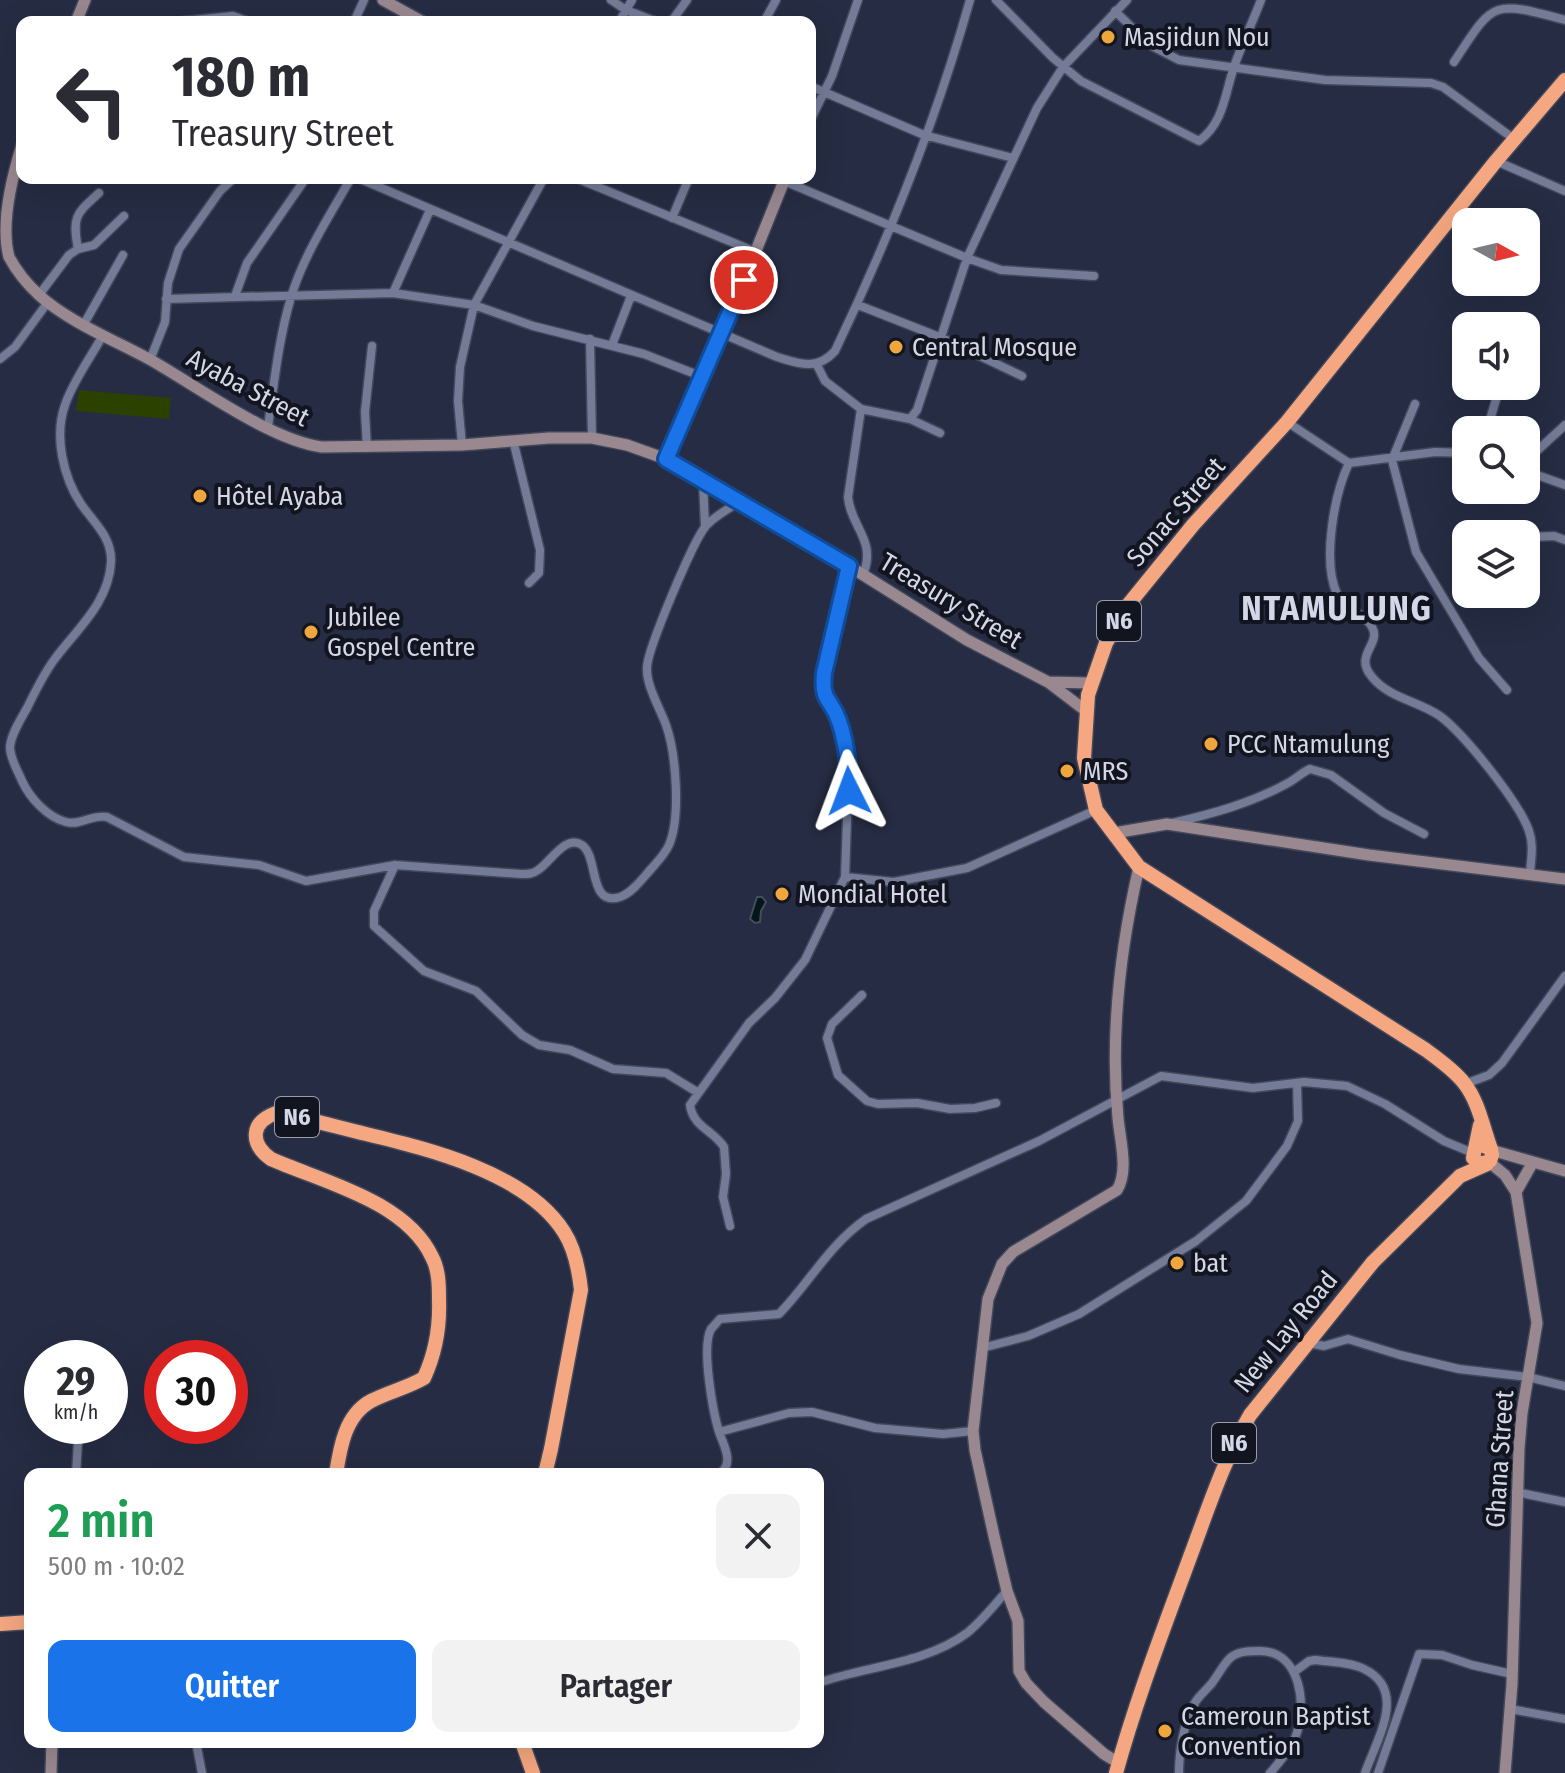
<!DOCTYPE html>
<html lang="fr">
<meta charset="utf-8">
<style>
body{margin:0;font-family:"Fira Sans Condensed",sans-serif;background:#f2f2f3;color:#2b2b33;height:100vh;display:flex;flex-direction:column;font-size:30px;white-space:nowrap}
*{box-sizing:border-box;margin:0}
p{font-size:26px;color:#7c7c81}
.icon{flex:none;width:44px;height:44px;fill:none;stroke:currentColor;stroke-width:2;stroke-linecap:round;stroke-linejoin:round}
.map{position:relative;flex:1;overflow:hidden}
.sheet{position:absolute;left:24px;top:1468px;width:800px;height:280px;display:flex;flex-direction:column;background:#fff;border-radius:16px;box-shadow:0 8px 32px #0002}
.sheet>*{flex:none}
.banner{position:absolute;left:16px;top:16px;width:800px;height:168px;border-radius:16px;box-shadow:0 8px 32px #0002;background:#fff;color:#2b2b33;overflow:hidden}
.needle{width:52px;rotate:98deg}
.fabs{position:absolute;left:1452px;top:208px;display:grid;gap:16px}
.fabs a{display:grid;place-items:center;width:88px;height:88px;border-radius:16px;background:#fff;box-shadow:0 8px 32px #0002;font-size:40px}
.speed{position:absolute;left:24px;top:1340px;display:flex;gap:16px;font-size:40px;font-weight:700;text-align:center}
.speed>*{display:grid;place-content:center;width:104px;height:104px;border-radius:50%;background:#fff;box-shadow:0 8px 32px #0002;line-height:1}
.speed small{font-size:20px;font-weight:400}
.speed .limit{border:12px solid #d22;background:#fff;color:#111}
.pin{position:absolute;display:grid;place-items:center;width:68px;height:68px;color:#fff;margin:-34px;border:4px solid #fff;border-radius:50%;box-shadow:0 2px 8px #0007}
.me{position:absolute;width:88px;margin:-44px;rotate:357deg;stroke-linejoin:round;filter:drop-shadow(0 0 6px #0008)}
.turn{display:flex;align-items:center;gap:28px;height:168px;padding:0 24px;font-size:36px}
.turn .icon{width:104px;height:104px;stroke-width:2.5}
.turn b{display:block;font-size:56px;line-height:68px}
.round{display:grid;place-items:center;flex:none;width:84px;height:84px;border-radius:16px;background:#f2f2f3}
.summary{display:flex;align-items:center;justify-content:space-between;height:136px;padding:0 24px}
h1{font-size:48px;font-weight:600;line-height:60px;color:#1e9e55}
.button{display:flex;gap:16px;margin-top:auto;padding:16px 24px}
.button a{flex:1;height:92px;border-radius:16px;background:#1a73e8;color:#fff;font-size:32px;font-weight:600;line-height:92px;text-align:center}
.button a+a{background:#f2f2f3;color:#2b2b33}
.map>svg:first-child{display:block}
.green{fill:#2b4100}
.water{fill:#05151c;stroke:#434f59;stroke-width:2}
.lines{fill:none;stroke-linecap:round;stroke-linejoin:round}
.street-casing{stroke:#42475a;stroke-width:11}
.secondary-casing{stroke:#42475a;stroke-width:14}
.highway-casing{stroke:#42475a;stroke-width:17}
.street{stroke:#737b97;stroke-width:8}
.secondary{stroke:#9a8890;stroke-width:11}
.highway{stroke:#f4a780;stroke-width:14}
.route-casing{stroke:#114b97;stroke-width:20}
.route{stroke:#1a73e8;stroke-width:14}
.poi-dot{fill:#efa73d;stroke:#12151f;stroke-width:3}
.labels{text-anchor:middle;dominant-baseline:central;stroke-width:8;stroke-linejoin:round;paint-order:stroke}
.shield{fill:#12151f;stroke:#999dab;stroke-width:2}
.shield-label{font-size:24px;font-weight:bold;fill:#d3d7e7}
.poi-label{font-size:26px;fill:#d3d7e7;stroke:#12151f;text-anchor:start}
.street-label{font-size:26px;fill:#d3d7e7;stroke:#12151f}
.district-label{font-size:34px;font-weight:bold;letter-spacing:2px;fill:#d3d7e7;stroke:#12151f}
</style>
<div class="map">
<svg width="1565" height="1773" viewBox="0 0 1565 1773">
<rect width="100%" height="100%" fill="#262c43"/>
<path class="green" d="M 79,390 L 171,398 L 169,419 L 76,411 Z"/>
<path class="water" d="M 757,897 L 762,897 L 766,902 L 761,911 L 760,922 L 755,923 L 750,919 Z"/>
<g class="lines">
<defs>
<path id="street" d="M 611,0 L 626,10 L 657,22
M 996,0 L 1053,58 L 1081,81 L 1199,141 C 1225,122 1225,91 1235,64 C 1243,42 1253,21 1261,0
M 1115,11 L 1150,45 L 1179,60 L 1325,80 L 1431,83 L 1443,87 L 1514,139
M 175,22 L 233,16 L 249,22
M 354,22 L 364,0
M 619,22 L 632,0
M 671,22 L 687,0
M 764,22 L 776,0
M 1454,62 C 1494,1 1491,0 1565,20
M 810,86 L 924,135 L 1013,158
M 810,121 L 832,76 L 858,0
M 1496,161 L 1565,191
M 358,178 L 777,357 C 800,364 817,371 835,351 C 889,238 936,121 970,0
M 576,178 L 756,252
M 785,179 L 784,181 L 967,258 L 1001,270 L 1094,276
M 672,218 L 689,178
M 78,249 C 72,216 76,214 99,193
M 393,293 L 430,210
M 39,295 L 69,255 L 78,249 L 94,245 L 124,216
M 235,296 L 247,263 L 306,178
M 166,299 L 393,293 L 474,305 L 533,326 L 644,354 L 703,377
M 858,305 L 942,338 L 1022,376
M 84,324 L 123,255
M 103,335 C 91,357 73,381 65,405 C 54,436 63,477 81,504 C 94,523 112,537 111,562 C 109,603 76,630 54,660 C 43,675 35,692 27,708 C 21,719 11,734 10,747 C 10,759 18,771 22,781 C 30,798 47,817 66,822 C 80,826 92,814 107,817 L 184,857 L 259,865 L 306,881 L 395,865 L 521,874 C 528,874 533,874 538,870 C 550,863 565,834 582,845 C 599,857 588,907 620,897 C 632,893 643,878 651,869 C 658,861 665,854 669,845 C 681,817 676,753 666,725 C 660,708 646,686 647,667 C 648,648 692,544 705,527 C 713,517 728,509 739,502
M 590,339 L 592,438
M 612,345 L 631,296
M 0,359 L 15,347 L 48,302
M 150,360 L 165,322 L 168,283 L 179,249 L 220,191 L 234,178
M 817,365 L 825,381 L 861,409 L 848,497 C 851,528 877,540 863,575
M 1415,404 L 1392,460 L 1416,552 L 1479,658 L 1507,690
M 861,409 L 910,419 L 917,410 L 967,258 L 1037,108 L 1063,67 L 1127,0
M 910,419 L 940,433
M 1287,422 L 1349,463
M 268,427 C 274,383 279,336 292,294 C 305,253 330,215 351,178
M 1487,430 L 1500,386
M 513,440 L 540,550 L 539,573 L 529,583
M 462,445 L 458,401 L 460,367 L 474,305 L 544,178
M 367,448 L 365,412 L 372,346
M 1466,453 L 1435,452 L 1349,463 C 1334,495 1322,561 1337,594 C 1343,609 1364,612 1372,627 C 1382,644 1353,655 1372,677 C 1389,698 1418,701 1440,716 C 1464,734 1519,802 1529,831 C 1534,845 1531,859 1530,873
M 1526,461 L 1565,425
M 1526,471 L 1565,485
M 703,481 L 705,526
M 1531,537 L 1554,536 L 1565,540
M 1172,823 C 1212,814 1252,803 1288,783 C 1296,779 1302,772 1310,769 L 1331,775 L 1384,813 L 1424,834
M 395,865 L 374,911 L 374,926 L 424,971 L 476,991 L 522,1035 L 539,1045 L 570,1050 L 613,1069 L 666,1073 L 697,1092
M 845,877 L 894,882 L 967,868 L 1096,810
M 862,995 L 832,1024 L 827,1038 L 838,1075 L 867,1101 L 878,1104 L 917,1103 L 950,1109 L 975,1108 L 996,1103
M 1465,1084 L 1489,1075 L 1502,1063 L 1565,976
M 730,1226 L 723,1197 L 726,1174 L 724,1147 C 713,1130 693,1127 690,1105 L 749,1023 L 775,998 L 805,960 L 845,877 L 849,762 L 838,718 L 822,691 L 824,673 L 849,566
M 1308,1343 L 1324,1346 L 1348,1339 L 1400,1355 L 1459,1369 L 1528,1377 L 1565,1386
M 982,1348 L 1028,1336 L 1079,1314 L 1196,1241 L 1246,1201 L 1287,1146 L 1298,1121 L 1297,1083
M 973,1431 L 943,1434 L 875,1428 L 812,1412 L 789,1413 L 719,1432 C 713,1412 701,1347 711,1329 C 712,1328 719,1320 720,1319 L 779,1314 C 811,1281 827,1247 866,1219 L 1039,1141 L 1161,1076 L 1253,1088 L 1304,1082 L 1347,1086 L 1385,1104 L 1444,1141 L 1473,1153
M 719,1432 C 724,1446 735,1464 719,1474
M 76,1474 L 79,1426
M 1516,1492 L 1565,1502
M 1294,1672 L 1309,1661 L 1315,1660 C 1330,1662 1351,1662 1364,1669 C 1408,1690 1377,1739 1365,1773
M 818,1683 C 866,1666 925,1664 967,1633 C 982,1621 994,1605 1007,1591
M 1510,1709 L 1565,1719
M 196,1742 L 202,1773
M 1179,1773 C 1179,1752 1184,1719 1196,1701 C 1200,1695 1207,1689 1212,1683 C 1218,1675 1223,1665 1230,1658 C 1238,1651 1250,1651 1260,1651 C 1301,1651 1308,1707 1295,1738 C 1289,1751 1279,1763 1270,1773
M 1378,1773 L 1419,1654 L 1442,1655 L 1472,1665 L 1512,1674"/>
<path id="secondary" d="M 383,0 L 423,22
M 76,22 L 85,0
M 22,145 C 12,177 0,223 9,257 C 16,270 28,285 39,295 C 67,321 116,341 149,359 C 197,386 270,440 322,447 L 462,445 L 549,438 L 592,438 L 627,445 L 666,459 L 849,566 L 967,640 L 1048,682 L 1086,711
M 666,459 L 722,335 L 784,181 L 778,178
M 1049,682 L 1091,683
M 1114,833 L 1167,824 L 1369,855 L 1565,879
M 1491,1150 L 1565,1171
M 1489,1162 L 1505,1175 L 1516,1192 L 1537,1323 L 1522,1413 L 1519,1448 L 1512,1684 L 1505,1773
M 1516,1192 L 1533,1162
M 1119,1763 L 1104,1754 L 1044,1702 L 1026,1683 L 1019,1671 L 1018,1621 L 1007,1591 L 994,1536 L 975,1450 L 973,1431 L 988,1299 L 1002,1264 L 1013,1252 L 1117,1190 C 1129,1171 1120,1140 1118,1118 C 1110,1033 1120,949 1139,867
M 51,1773 L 52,1742"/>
<path id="highway" d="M 1476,1147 L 1482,1145 L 1491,1149 L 1492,1155 L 1490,1161 L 1480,1164 L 1473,1158 L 1480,1125
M 1491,1149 C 1483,1128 1479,1102 1464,1083 C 1454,1070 1439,1060 1426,1050 L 1139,867 L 1096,810 L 1084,758 L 1088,695 L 1106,643 L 1128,605 L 1193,525 L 1287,422 L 1496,161 L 1565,80
M 336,1474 C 340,1448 345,1415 371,1401 C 388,1392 407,1388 424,1378 C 436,1352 440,1328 439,1300 C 439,1286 439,1270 432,1257 C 406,1201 323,1182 271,1159 C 249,1143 251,1122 276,1113 C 307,1118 336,1127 366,1134 C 428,1149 527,1173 564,1232 C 575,1249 579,1271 581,1290 L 551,1449 L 545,1474
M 0,1624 L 30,1622
M 522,1742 L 533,1773
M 1116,1773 C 1136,1700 1164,1628 1190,1557 C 1208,1509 1224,1459 1250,1415 L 1373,1262 L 1460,1176 L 1487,1164"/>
</defs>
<use href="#street" class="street-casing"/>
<use href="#secondary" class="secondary-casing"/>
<use href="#highway" class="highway-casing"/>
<use href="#street" class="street"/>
<use href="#secondary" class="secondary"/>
<use href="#highway" class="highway"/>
</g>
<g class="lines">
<defs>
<path id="route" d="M 744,280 L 666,459 L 849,566 L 824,673 C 821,703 831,697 839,721 C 847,744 849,767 849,791"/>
</defs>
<use href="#route" class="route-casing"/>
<use href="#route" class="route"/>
</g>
<g class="poi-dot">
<circle cx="1108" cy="37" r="8"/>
<circle cx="896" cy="347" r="8"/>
<circle cx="200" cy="496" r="8"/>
<circle cx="311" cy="632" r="8"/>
<circle cx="1211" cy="744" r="8"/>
<circle cx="1067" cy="771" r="8"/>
<circle cx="782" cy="894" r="8"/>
<circle cx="1177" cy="1263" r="8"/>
<circle cx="1165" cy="1731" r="8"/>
</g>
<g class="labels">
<g class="shield">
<rect x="1097" y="601" width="44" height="40" rx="6"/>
<rect x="275" y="1097" width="44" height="40" rx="6"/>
<rect x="1212" y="1423" width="44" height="40" rx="6"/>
</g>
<g class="shield-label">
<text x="1119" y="621">N6</text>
<text x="297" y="1117">N6</text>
<text x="1234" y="1443">N6</text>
</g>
<g class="poi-label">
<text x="1124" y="37">Masjidun Nou</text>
<text x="912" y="347">Central Mosque</text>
<text x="216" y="496">Hôtel Ayaba</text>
<text x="327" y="617">Jubilee<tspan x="327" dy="30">Gospel Centre</tspan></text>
<text x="1227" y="744">PCC Ntamulung</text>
<text x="1083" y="771">MRS</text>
<text x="798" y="894">Mondial Hotel</text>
<text x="1193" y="1263">bat</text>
<text x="1181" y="1716">Cameroun Baptist<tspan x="1181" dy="30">Convention</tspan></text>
</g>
<g class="street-label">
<text transform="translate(248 388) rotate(28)">Ayaba Street</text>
<text transform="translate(1176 512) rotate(-49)">Sonac Street</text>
<text transform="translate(951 601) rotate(31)">Treasury Street</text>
<text transform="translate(1286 1332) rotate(-51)">New Lay Road</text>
<text transform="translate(1500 1459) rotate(-86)">Ghana Street</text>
</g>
<g class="district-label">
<text x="1337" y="608">NTAMULUNG</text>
</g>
</g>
</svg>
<div class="fabs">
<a><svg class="needle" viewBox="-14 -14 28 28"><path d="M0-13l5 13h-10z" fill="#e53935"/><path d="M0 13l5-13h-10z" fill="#7c7c81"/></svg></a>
<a><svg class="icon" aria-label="sound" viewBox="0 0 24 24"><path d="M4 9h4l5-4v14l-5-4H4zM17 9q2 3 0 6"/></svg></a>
<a><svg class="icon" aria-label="search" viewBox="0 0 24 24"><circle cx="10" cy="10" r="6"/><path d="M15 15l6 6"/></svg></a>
<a><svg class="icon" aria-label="layers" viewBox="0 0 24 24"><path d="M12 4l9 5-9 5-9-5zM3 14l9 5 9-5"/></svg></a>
</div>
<div class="speed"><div>29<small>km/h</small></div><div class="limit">30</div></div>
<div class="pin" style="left:744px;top:280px;background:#d93025"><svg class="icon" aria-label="arrive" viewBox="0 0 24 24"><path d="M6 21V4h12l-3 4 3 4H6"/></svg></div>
<svg class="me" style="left:849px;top:791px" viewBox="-20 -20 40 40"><path d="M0-17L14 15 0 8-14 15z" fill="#1a73e8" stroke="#fff" stroke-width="4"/></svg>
<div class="banner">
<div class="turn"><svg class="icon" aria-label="left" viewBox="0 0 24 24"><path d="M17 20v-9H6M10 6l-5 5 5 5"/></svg><div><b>180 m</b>Treasury Street</div></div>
</div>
<section class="sheet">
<div class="summary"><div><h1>2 min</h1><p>500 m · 10:02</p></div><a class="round"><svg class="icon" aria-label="close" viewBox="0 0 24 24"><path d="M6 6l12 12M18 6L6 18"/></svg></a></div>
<div class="button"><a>Quitter</a><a>Partager</a></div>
</section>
</div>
